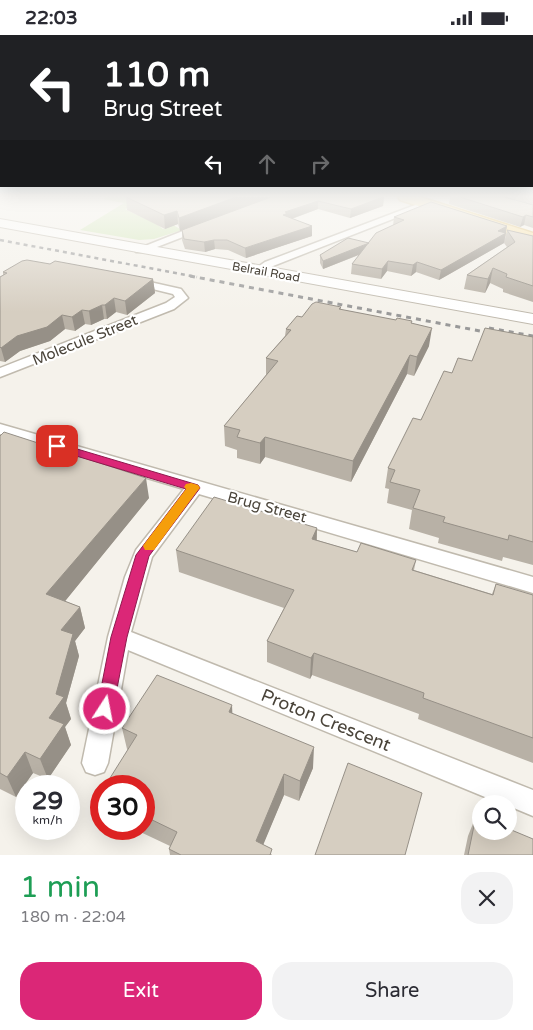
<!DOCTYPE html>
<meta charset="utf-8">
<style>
body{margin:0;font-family:"Varela Round",sans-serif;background:#f2f2f3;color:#2b2b33;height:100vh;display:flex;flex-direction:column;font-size:19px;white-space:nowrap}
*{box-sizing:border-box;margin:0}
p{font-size:16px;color:#7c7c81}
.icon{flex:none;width:28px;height:28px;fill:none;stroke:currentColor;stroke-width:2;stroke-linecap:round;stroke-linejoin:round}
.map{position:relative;height:820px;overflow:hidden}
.details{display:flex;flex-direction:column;background:#fff;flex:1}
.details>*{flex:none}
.hud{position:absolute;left:0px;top:0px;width:534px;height:152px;box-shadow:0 5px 20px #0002;background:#202124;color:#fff;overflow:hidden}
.controls{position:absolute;left:472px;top:760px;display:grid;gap:10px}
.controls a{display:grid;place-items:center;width:45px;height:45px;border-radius:50%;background:#fff;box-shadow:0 5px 20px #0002;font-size:25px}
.speed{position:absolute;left:15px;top:740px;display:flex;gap:10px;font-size:25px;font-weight:700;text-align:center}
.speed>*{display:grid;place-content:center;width:65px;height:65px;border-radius:50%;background:#fff;box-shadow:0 5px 20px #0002;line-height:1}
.speed small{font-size:12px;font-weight:400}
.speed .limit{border:8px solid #d22;background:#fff;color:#111}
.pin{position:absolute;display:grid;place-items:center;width:42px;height:42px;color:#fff;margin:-21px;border-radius:10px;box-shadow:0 2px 8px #0006}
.me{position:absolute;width:55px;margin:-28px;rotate:11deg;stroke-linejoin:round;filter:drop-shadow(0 0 4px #0008)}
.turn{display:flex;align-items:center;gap:18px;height:105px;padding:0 20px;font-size:22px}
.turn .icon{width:65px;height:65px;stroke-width:2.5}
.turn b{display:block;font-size:35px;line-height:42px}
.lanes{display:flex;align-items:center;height:48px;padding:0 20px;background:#0003;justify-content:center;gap:25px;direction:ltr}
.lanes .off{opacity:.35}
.round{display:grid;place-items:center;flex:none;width:52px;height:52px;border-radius:20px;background:#f2f2f3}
.headline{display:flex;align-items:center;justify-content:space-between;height:85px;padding:0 20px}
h1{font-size:30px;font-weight:600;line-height:38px;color:#1e9e55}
.action{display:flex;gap:10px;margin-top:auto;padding:10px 20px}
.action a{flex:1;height:58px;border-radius:20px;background:#db2777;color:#fff;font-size:20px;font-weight:600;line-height:58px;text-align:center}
.action a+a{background:#f2f2f3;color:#2b2b33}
.status{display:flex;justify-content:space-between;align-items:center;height:35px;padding:0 25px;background:#fff;direction:ltr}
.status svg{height:14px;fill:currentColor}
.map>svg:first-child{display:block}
.green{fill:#d1e6b7}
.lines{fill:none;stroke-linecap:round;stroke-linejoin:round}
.minor-casing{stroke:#c0baae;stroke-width:3}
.tertiary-casing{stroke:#c0baae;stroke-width:2}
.primary-casing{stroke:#debd70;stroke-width:3}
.minor{fill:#fff;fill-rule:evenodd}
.tertiary{fill:#fff;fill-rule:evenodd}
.primary{fill:#f9e0a0;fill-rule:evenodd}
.rail-far1{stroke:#999;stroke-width:2.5;stroke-dasharray:4 4;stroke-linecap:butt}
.rail{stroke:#999;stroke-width:3;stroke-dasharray:5 5;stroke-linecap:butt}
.wall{fill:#b8b1a6}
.shaded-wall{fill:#969087}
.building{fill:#d6cec1;stroke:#969087}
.route{fill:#db2777;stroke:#8e194d}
.slow{fill:#f59e0b}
.labels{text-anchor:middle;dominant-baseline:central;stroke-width:4.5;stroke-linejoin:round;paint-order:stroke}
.far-street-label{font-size:12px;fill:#494339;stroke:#fff}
.street-label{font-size:15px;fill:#494339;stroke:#fff}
.near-street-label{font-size:18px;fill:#494339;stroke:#fff}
</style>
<div class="status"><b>22:03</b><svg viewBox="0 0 49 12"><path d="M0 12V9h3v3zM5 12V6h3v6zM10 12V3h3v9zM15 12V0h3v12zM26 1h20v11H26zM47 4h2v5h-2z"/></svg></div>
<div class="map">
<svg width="533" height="820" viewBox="0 0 533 820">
<rect width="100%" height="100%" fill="#f5f2eb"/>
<path class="green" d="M 106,162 L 172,162 L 125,174 L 137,180 L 142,178 L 163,194 L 173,190 L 182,195 L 154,204 L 139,205 L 80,195 L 124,168 L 103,164 Z"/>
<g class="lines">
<defs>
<path id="minor" d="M 423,167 L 431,169 L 273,231 L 262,238 L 254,238 L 252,236 L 265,227 Z
M 203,188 L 208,191 L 206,193 L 144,217 L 136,217 L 135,215 Z
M 132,243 L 181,254 L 188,263 L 174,274 L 0,342 L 0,333 L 166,268 L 175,262 L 173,259 L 128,248 L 126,246 Z
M 0,389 L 533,542 L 533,558 L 199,459 L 152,522 L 131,597 L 533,755 L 533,781 L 509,771 L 509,769 L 502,769 L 128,615 L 108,728 L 104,737 L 95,740 L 86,737 L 82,728 L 108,602 L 125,542 L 136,515 L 184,454 L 0,399 Z"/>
<path id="tertiary" d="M 0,184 L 533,279 L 533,289 L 0,192 Z"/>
<path id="primary" d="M 398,162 L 420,162 L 533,198 L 533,208 L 400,165 Z"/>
</defs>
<use href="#minor" class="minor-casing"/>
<use href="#tertiary" class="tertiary-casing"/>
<use href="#primary" class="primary-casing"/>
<use href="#minor" class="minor"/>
<use href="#tertiary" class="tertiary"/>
<use href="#primary" class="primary"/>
<path class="rail-far1" d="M 0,205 L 197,242"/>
<path class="rail" d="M 190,241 L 496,299
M 489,293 L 533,301"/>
</g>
<path class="wall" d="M 126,162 L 384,162 L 383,171 L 350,183 L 318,174 L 292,184 L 312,191 L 312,201 L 246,223 L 228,215 L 215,214 L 205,217 L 185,214 L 182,205 L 182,196 L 180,196 L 178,189 L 165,194 L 127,175 Z
M 450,162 L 533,162 L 533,193 L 524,190 L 520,192 L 449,169 Z
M 394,182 L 507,191 L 505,198 L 506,198 L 504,208 L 439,245 L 416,237 L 411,241 L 387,236 L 381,244 L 351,239 L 352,229 L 359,220 L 323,234 L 320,228 L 320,220 L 369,208 L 393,191 Z
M 507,195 L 533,201 L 533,267 L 503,257 L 503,254 L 490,248 L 485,258 L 464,254 L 467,240 L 507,212 L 504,208 Z
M 50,229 L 153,244 L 155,258 L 127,280 L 116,277 L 107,284 L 104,284 L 91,290 L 85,289 L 75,296 L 65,294 L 50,306 L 20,316 L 5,327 L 0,326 L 0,242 L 3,240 L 3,237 Z
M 341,272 L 341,275 L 412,288 L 429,311 L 414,341 L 407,339 L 351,447 L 265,422 L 260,429 L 237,423 L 237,415 L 225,411 L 224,391 L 266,340 L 266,323 L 285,301 L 286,294 L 302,282 Z
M 533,302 L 533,530 L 503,522 L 502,526 L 438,508 L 439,503 L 409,494 L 412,475 L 387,468 L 389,454 L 385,453 L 388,433 L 452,338 L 472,326 Z
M 0,401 L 149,463 L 65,566 L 80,572 L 85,593 L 75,606 L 79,621 L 66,668 L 71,684 L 65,692 L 71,710 L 48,744 L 33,738 L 16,762 L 0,754 Z
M 317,493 L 317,505 L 357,517 L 416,525 L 414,535 L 492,559 L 496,549 L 533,560 L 533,728 L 418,684 L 419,679 L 312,640 L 310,644 L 267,627 L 267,606 L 284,573 L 179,537 L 176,515 Z
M 232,670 L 232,678 L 313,733 L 299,766 L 284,760 L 263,809 L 272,820 L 170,820 L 169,814 L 170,811 L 134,794 L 144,794 L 144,751 L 127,714 L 122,693 Z
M 476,781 L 533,820 L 464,820 L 468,801 Z"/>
<path class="shaded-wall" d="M 236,162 L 272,162 L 180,196 L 179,183 Z
M 384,162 L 383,171 L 350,183 L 351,174 Z
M 318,166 L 318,174 L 288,185 L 283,180 L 285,177 Z
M 177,176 L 178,189 L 165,194 L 164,180 Z
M 526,180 L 524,190 L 520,192 L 523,182 Z
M 312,191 L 312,201 L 246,223 L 245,213 Z
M 507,191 L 504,208 L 439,245 L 441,235 L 498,196 Z
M 214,205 L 215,214 L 205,217 L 204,207 Z
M 369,208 L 368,216 L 323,234 L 323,226 Z
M 388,226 L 387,236 L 381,244 L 382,234 Z
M 417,227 L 416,237 L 411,241 L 413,230 Z
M 493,233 L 490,248 L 485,258 L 488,244 Z
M 153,244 L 155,258 L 127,280 L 125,266 Z
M 114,263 L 116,277 L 107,284 L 105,270 Z
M 102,270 L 104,284 L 91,290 L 89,276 Z
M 82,275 L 85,289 L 75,296 L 72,282 Z
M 62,280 L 65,294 L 50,306 L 20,316 L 5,327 L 1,313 L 17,301 Z
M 432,293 L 429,311 L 414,341 L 417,322 Z
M 410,320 L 407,339 L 351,447 L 353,426 Z
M 265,402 L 265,422 L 260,429 L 260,408 Z
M 146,443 L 149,463 L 53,581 L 46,559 Z
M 317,493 L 316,514 L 312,504 Z
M 80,572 L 85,593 L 75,606 L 79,621 L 66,668 L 71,684 L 65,692 L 71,710 L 48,744 L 40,724 L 49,683 L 56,659 L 61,595 Z
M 314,618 L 312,640 L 310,644 L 311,623 Z
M 232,670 L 233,692 L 229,677 Z
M 314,712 L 313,733 L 299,766 L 300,746 Z
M 25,717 L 33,738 L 16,762 L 7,742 Z
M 284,739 L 284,760 L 259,820 L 256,806 Z"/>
<path class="building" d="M 126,162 L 236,162 L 179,183 L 177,176 L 164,180 Z
M 271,162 L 383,162 L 351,174 L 318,166 L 285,177 L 288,178 L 283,180 L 312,191 L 245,213 L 227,205 L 214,205 L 204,207 L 184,204 L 182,195 Z
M 460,162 L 504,162 L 533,170 L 533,182 L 526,180 L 523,182 Z
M 431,167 L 507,191 L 498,196 L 506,198 L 441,235 L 417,227 L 413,230 L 388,226 L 382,234 L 352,229 L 376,198 L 404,185 L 394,182 Z
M 507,195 L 533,201 L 533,251 L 506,242 L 507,239 L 493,233 L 488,244 L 467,240 L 515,207 Z
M 348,203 L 369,208 L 323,226 L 320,220 Z
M 27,225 L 50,229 L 55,226 L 153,244 L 125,266 L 114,263 L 105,270 L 102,270 L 89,276 L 82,275 L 72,282 L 62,280 L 47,292 L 17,301 L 1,313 L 0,312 L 0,242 L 7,238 L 3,237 L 22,226 Z
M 316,267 L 341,272 L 339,274 L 396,285 L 397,283 L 412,286 L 411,288 L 432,293 L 417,322 L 410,320 L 353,426 L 265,402 L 260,408 L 237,402 L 240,395 L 224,391 L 278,326 L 266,323 L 291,295 L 286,294 L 297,281 L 302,282 L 312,269 Z
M 485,293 L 533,302 L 533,507 L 509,500 L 508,505 L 443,487 L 445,482 L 413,473 L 420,455 L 390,447 L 395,435 L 388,433 L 413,383 L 421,385 L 444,336 L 452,338 L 458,323 L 472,326 Z
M 4,397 L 146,443 L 46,559 L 80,572 L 61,595 L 73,599 L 56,659 L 64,662 L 49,683 L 64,689 L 40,724 L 25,717 L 7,742 L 0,738 L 0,401 Z
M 214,462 L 317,493 L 312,504 L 357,517 L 361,508 L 416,525 L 412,535 L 493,560 L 496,549 L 533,560 L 533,703 L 423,663 L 424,658 L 314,618 L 311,623 L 267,606 L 294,555 L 176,515 Z
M 157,640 L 232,670 L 229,677 L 314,712 L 300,746 L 284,739 L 256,806 L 272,814 L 270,820 L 181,820 L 169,814 L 177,797 L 144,781 L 144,751 L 105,751 L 137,700 L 122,693 Z
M 348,728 L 422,758 L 405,820 L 315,820 Z
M 476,781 L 481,783 L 481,796 L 509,796 L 509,794 L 533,804 L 533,820 L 468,820 Z"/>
<linearGradient id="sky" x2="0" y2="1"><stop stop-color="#90c0ea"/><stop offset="0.58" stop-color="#faf9f6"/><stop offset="1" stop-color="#faf9f6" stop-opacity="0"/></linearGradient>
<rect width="533" height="277" fill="url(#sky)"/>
<path class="route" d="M 57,408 L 198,450 L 200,453 L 149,521 L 127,602 L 113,674 L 111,680 L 105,682 L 99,680 L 97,674 L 111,602 L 136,520 L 186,454 L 53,414 L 53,409 Z"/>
<path class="slow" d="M 191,448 L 198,450 L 200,453 L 198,455 L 154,515 L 145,515 L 143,511 L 145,508 L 186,454 L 184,452 L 186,449 Z"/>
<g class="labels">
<g class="far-street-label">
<text transform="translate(266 237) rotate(10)">Belrail Road</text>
</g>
<g class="street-label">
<text transform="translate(85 305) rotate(-22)">Molecule Street</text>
<text transform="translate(267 472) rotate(15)">Brug Street</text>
</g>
<g class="near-street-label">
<text transform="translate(326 685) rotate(22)">Proton Crescent</text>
</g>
</g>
</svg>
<div class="controls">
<a><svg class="icon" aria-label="search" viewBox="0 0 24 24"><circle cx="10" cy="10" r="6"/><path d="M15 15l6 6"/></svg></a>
</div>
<div class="speed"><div>29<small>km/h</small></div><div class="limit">30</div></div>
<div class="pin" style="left:57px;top:411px;background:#d93025"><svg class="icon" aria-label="arrive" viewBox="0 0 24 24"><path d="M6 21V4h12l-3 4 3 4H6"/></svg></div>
<svg class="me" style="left:105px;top:674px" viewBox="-20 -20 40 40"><circle r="17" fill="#db2777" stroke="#fff" stroke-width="3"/><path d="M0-11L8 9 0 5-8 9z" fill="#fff"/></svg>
<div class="hud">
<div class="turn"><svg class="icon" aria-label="left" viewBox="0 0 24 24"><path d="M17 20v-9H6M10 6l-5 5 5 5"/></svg><div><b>110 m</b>Brug Street</div></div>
<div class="lanes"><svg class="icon" aria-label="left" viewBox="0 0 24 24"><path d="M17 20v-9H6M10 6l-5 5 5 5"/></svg><svg class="icon off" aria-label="ahead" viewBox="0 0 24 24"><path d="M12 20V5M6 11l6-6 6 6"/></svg><svg class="icon off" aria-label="right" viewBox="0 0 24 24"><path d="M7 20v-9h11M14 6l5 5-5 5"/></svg></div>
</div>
</div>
<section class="details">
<div class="headline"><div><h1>1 min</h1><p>180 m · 22:04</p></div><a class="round"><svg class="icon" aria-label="close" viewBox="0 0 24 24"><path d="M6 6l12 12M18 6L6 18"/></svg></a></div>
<div class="action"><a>Exit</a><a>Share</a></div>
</section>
